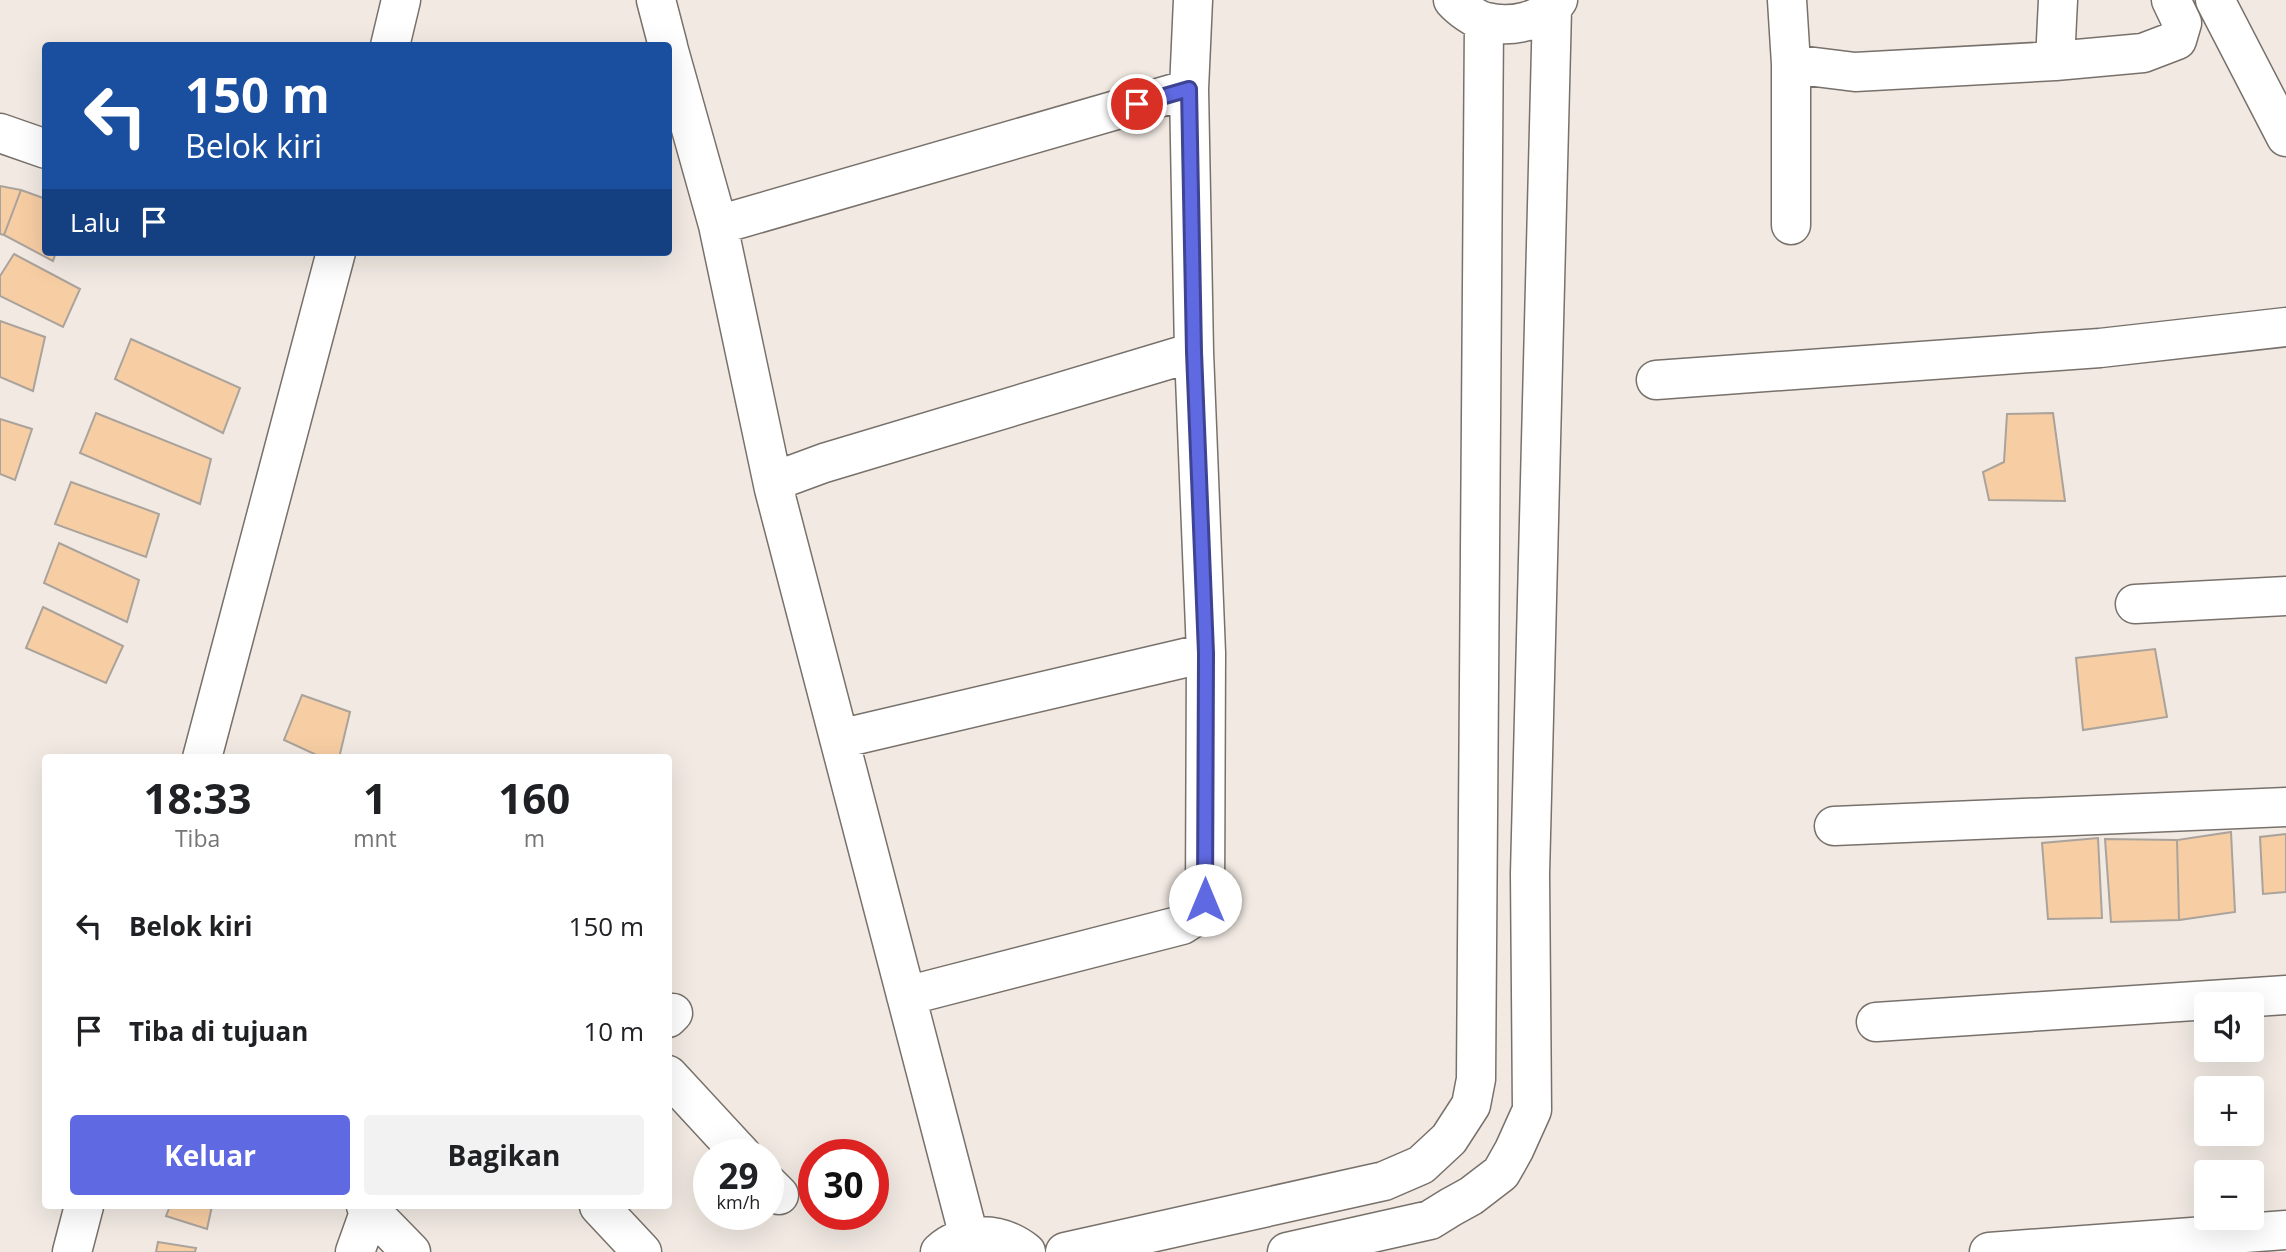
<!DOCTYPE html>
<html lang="id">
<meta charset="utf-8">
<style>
body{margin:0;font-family:"Open Sans",sans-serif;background:#f2f2f2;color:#202124;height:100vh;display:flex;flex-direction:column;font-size:26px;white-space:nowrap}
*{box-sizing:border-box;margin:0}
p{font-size:23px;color:#757577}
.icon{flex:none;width:38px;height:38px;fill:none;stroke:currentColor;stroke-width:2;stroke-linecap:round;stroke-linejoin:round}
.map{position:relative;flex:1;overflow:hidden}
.panel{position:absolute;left:42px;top:754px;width:630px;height:455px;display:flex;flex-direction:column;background:#fff;border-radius:7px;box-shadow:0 7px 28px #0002}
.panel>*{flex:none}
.top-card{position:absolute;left:42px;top:42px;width:630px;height:214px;border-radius:7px;box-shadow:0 7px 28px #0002;background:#1a4fa0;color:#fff;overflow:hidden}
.tools{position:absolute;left:2194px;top:992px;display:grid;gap:14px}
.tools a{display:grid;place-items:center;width:70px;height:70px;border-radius:7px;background:#fff;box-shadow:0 7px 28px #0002;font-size:35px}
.speed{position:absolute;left:693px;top:1139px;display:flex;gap:14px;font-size:35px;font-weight:700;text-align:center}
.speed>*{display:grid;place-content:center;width:91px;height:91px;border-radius:50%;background:#fff;box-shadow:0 7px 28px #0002;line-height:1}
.speed small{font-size:18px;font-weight:400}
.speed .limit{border:10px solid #d22;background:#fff;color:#111}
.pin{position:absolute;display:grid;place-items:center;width:60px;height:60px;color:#fff;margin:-30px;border:4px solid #fff;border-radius:50%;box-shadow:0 2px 7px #0007}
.me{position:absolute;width:77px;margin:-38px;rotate:0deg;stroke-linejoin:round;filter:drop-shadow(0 0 5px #0008)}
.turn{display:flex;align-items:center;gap:24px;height:147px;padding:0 28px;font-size:32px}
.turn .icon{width:91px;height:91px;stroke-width:2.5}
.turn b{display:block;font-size:49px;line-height:60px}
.then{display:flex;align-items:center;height:66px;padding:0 28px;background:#0003;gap:14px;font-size:26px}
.eta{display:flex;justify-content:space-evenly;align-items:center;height:119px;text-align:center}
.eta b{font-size:42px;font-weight:700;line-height:49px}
.cta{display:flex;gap:14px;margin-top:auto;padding:14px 28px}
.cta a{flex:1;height:80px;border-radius:7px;background:#5f69e1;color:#fff;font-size:28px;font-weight:700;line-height:80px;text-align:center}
.cta a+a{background:#f2f2f2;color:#202124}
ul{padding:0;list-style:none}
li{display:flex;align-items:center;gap:21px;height:105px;padding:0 28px}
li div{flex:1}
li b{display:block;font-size:26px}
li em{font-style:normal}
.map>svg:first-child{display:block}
.building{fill:#f7cda3;stroke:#aaa39c;stroke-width:2}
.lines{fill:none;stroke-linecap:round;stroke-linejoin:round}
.minor-casing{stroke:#78716b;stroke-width:41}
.minor{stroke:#fff;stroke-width:38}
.route-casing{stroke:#3e4492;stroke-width:18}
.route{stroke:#5f69e1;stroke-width:12}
</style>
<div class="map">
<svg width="2286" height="1252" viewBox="0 0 2286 1252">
<rect width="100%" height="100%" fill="#f1e9e2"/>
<path class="building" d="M 0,186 L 21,190 L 4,235 L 0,234 Z
M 21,190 L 46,199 L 46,252 L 56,252 L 53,261 L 4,235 Z
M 14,254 L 80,289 L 63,327 L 0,296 L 0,276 Z
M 0,321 L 45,337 L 33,391 L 0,377 Z
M 131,339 L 240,388 L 223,433 L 115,379 Z
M 96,413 L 211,459 L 200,504 L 80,453 Z
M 2053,413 L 2065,501 L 1989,500 L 1983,472 L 2004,462 L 2007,414 Z
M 0,419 L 32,429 L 15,480 L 0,474 Z
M 71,482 L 159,514 L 146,557 L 55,524 Z
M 59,543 L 139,580 L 127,622 L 44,583 Z
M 43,607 L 123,646 L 106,683 L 26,648 Z
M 2155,649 L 2167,717 L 2083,730 L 2076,658 Z
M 302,695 L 350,712 L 339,758 L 323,758 L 284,740 Z
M 2231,832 L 2235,912 L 2179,920 L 2177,840 Z
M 2286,834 L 2286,892 L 2263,894 L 2260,837 Z
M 2098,838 L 2102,918 L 2048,919 L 2042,843 Z
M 2105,839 L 2177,840 L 2179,920 L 2111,922 Z
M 170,1206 L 212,1206 L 207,1229 L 166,1216 Z
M 158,1242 L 196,1248 L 195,1252 L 156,1252 Z"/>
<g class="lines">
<defs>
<path id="minor" d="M 656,0 L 668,46
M 1453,0 C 1460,8 1476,20 1486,22 C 1510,28 1544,22 1558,0
M 1787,0 L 1791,64 L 1855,72 L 2055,61 L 2058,0
M 2215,0 L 2286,137
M 390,46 L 401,0
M 668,47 L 718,225 L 774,489
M 2055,61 L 2143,53 L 2177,40 L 2182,23 L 2171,0
M 0,133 L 46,149
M 718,225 L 1189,89
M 1791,225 L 1791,64
M 1656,380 L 2100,348 L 2286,327
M 2135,604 L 2286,596
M 839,739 L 1206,653
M 202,758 L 336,252
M 1834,826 L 2286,807
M 906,996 L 1182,925 L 1196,916 L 1205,900 L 1206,653 L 1194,352
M 668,1018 L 673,1013
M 1876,1022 L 2286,995
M 668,1075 L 742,1155
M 768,1184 L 779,1195
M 366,1206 L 411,1252
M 599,1206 L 642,1252
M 969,1237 L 774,489 L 786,477 L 824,463 L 1194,352 L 1189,89 L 1193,0
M 72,1252 L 84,1206
M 355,1252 L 370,1210
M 940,1252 C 964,1230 1001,1232 1026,1252
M 1065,1252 L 1384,1181 L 1421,1165 L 1449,1139 L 1471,1105 L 1476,1079 L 1484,22
M 1287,1252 L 1430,1220 L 1451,1207 L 1471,1196 L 1501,1173 L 1514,1150 L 1532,1110 L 1530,874 L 1552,9
M 1989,1252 L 2286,1230"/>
</defs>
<use href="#minor" class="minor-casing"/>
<use href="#minor" class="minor"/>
</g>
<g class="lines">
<defs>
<path id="route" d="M 1137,104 L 1189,89 L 1194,352 L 1206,653 L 1205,900"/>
</defs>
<use href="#route" class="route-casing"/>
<use href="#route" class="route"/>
</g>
</svg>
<div class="tools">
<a><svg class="icon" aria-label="sound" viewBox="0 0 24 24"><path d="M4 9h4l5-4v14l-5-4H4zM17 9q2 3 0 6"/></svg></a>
<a>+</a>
<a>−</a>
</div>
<div class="speed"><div>29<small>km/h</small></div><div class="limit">30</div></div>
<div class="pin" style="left:1137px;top:104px;background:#d93025"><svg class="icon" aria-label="arrive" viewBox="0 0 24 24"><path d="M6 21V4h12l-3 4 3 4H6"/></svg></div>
<svg class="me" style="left:1205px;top:900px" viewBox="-20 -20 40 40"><circle r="19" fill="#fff"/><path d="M0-13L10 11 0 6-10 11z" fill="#5f69e1"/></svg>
<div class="top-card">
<div class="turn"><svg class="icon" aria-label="left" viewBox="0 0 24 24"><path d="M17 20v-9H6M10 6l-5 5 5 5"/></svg><div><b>150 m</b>Belok kiri</div></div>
<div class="then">Lalu<svg class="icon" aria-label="arrive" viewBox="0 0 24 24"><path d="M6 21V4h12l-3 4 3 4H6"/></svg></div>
</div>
<section class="panel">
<div class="eta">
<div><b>18:33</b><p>Tiba</p></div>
<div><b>1</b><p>mnt</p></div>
<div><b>160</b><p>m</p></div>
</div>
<ul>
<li><svg class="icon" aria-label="left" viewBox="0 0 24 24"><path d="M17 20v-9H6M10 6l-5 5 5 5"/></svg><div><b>Belok kiri</b></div><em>150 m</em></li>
<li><svg class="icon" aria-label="arrive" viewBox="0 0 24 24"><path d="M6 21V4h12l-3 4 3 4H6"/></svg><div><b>Tiba di tujuan</b></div><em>10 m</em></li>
</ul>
<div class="cta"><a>Keluar</a><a>Bagikan</a></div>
</section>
</div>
